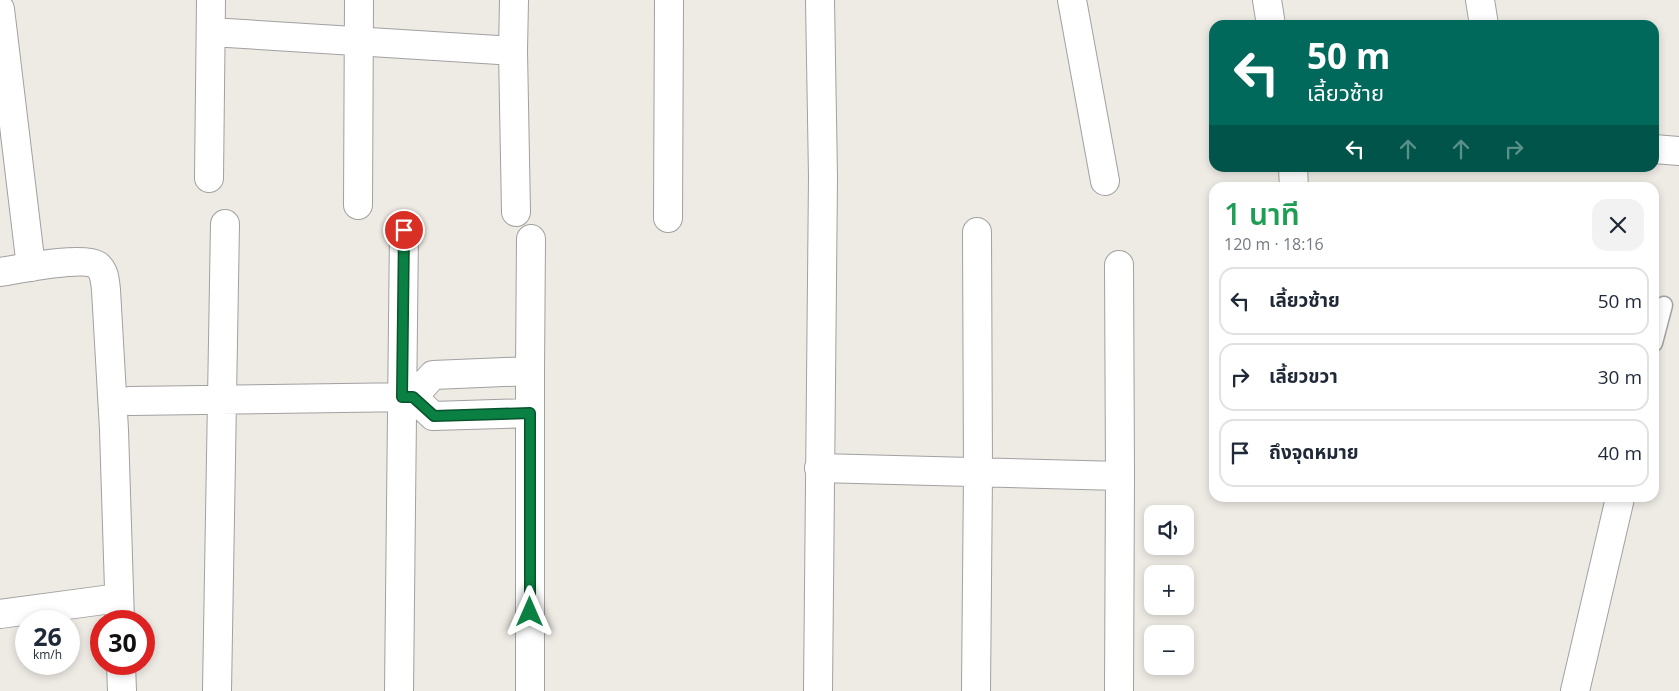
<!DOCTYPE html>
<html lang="th">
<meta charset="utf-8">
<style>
body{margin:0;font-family:"Open Sans","Noto Sans Thai",sans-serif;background:#f2f2f3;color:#1f2937;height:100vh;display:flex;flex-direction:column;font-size:19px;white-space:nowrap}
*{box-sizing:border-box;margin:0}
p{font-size:16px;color:#747a83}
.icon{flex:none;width:28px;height:28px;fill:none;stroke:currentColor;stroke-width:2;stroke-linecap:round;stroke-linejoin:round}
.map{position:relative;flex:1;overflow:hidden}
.panel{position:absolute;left:1209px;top:182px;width:450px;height:320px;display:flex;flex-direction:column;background:#fff;border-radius:15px;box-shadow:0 2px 8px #0003}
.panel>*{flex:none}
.top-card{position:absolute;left:1209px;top:20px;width:450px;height:152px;border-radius:15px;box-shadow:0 2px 8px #0003;background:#00695c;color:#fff;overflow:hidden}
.fabs{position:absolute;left:1144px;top:505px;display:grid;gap:10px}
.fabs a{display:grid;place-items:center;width:50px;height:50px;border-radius:10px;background:#fff;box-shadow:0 2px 8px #0003;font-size:25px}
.speed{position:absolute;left:15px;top:610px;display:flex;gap:10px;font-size:25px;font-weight:700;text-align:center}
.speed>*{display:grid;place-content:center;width:65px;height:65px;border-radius:50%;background:#fff;box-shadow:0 2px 8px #0003;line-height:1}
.speed small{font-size:12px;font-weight:400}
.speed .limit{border:8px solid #d22;background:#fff;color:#111}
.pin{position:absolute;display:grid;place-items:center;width:42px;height:42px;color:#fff;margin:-21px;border:2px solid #fff;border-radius:50%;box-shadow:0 1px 5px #0007}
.me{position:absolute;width:55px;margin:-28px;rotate:0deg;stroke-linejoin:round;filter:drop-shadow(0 0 4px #0008)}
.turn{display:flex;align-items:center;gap:18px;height:105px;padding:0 15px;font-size:22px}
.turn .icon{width:65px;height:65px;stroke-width:2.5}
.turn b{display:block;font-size:35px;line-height:42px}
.lanes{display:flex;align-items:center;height:48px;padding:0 15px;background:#0003;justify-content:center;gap:25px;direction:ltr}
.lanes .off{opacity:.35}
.round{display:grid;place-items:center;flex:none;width:52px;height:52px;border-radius:15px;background:#f2f2f3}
.summary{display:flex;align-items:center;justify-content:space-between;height:85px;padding:0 15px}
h1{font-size:30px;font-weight:600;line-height:38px;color:#1e9e55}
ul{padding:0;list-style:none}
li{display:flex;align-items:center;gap:15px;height:68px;margin:0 10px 8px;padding:0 5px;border:2px solid #e0e1e3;border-radius:15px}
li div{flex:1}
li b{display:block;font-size:19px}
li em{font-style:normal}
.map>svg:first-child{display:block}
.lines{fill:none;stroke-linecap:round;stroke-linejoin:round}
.service-casing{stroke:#a1a1a1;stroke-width:19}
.minor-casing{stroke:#a1a1a1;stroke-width:30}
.service{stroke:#fff;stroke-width:16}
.minor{stroke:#fff;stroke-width:28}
.route-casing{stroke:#07532c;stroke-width:12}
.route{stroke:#0b8043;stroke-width:9}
</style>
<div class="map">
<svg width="1679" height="691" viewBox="0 0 1679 691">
<rect width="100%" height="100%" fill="#eeeae4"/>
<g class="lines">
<defs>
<path id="service" d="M 1654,343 L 1664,305"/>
<path id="minor" d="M 514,0 L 513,51 L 516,212
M 1072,0 L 1105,181
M 1267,0 L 1271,25
M 1480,0 L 1484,25
M 0,9 L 31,267
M 211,32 L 513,51
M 1654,149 L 1679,151
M 1293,168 L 1294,188
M 209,178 L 211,0
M 358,205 L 359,0
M 668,218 L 669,0
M 0,272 C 19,269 82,256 97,265 C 105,271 105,282 106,290 L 114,430 L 120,621
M 530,371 L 433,375 L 413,397 L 433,416 L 530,413
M 130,401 L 413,397
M 819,468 L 1120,476 L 1119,265
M 0,614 L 119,598
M 121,664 L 122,691
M 217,691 L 225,224
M 399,691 L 404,230
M 530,691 L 530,371 L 531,239
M 818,691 L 823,177 L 820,0
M 976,691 L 978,473 L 977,232
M 1119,691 L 1120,476
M 1575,691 L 1620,498"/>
</defs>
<use href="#service" class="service-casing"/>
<use href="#minor" class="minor-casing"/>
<use href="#service" class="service"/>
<use href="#minor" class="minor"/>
</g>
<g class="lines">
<defs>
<path id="route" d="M 404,230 L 402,397 L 413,397 L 434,416 L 530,413 L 530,612"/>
</defs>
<use href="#route" class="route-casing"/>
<use href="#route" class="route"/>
</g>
</svg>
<div class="fabs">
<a><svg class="icon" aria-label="sound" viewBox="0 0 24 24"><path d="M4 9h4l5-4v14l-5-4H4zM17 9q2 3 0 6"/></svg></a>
<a>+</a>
<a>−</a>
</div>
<div class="speed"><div>26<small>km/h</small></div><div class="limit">30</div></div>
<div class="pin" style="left:404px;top:230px;background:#d93025"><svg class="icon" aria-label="arrive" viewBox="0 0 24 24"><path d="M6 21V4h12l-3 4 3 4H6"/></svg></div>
<svg class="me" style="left:530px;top:612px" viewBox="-20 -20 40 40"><path d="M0-17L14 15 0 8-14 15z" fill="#0b8043" stroke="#fff" stroke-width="4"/></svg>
<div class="top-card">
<div class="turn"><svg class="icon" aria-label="left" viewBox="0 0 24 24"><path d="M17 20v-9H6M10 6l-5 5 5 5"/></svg><div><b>50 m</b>เลี้ยวซ้าย</div></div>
<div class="lanes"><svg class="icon" aria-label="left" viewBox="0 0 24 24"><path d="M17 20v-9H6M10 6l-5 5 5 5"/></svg><svg class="icon off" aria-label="ahead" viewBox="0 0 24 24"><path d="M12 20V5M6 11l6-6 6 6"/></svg><svg class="icon off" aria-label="ahead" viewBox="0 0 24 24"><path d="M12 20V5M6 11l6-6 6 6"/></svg><svg class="icon off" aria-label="right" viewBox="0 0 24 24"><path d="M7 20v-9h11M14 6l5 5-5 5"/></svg></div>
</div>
<section class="panel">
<div class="summary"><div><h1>1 นาที</h1><p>120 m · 18:16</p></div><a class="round"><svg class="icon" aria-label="close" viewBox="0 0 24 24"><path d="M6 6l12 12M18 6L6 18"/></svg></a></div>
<ul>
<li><svg class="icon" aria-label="left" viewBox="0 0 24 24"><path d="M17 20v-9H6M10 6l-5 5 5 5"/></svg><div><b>เลี้ยวซ้าย</b></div><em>50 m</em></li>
<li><svg class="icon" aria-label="right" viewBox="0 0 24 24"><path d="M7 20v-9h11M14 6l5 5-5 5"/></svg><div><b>เลี้ยวขวา</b></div><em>30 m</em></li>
<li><svg class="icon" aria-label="arrive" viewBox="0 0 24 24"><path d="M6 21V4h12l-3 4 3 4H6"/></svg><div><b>ถึงจุดหมาย</b></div><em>40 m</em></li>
</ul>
</section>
</div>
